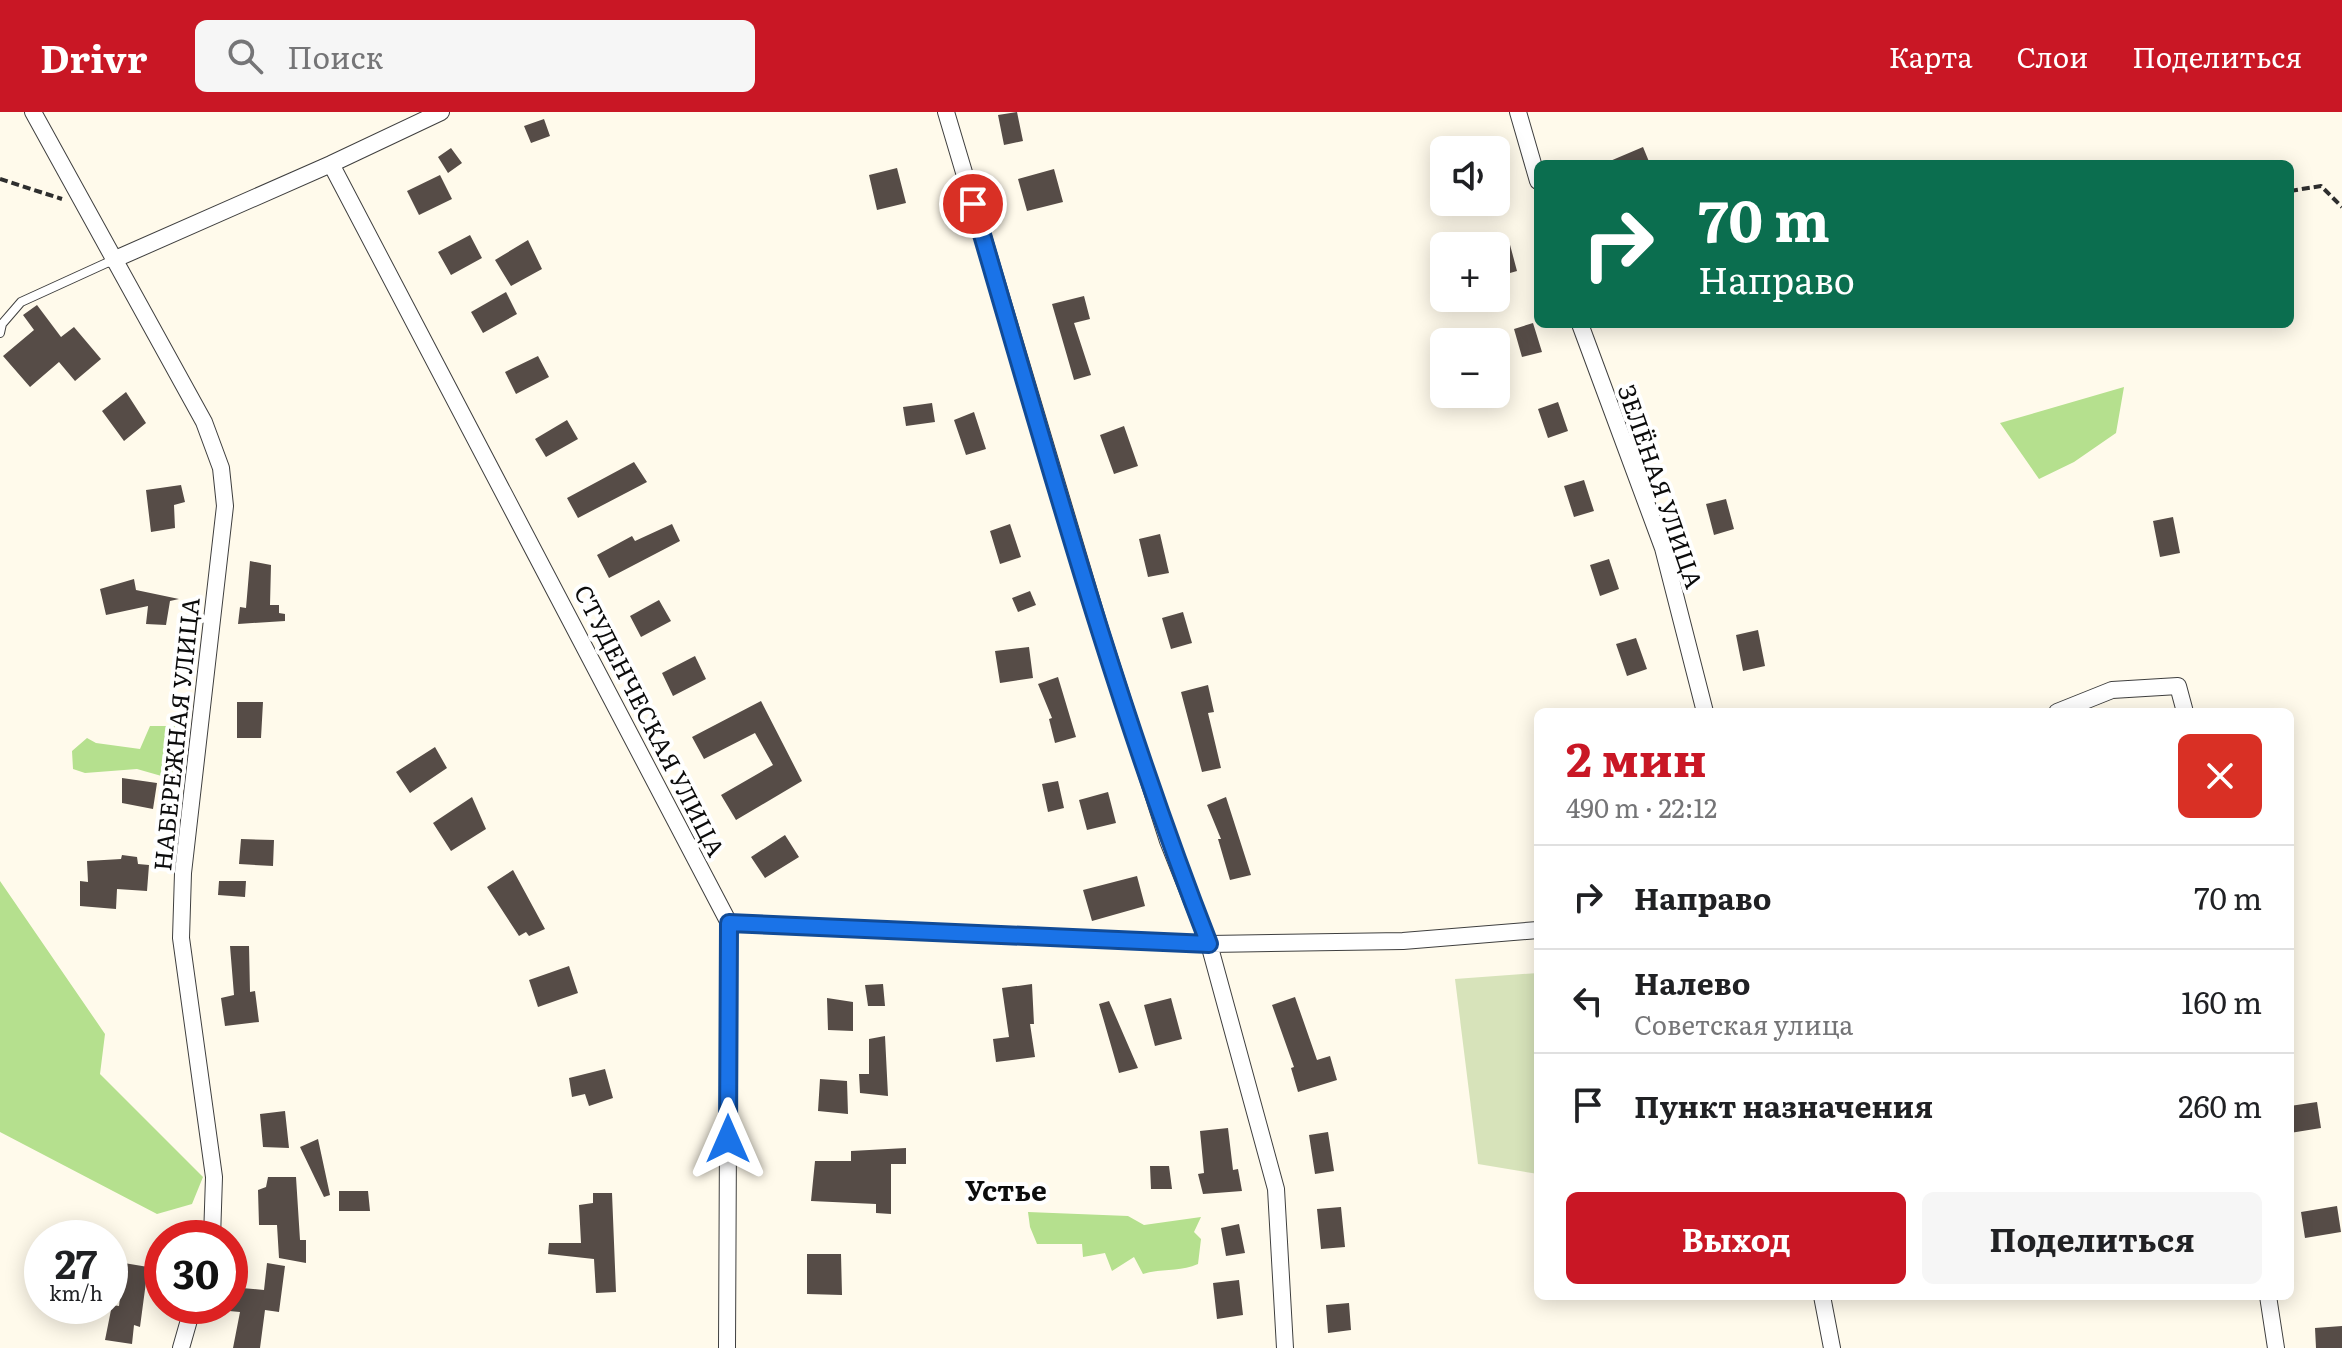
<!DOCTYPE html>
<html lang="ru">
<meta charset="utf-8">
<style>
body{margin:0;font-family:Literata,serif;background:#f6f6f6;color:#202124;height:100vh;display:flex;flex-direction:column;font-size:30px;white-space:nowrap}
*{box-sizing:border-box;margin:0}
p{font-size:26px;color:#757577}
.icon{flex:none;width:44px;height:44px;fill:none;stroke:currentColor;stroke-width:2;stroke-linecap:round;stroke-linejoin:round}
.map{position:relative;flex:1;overflow:hidden}
.details{position:absolute;left:1534px;top:596px;width:760px;height:592px;display:flex;flex-direction:column;background:#fff;border-radius:12px;box-shadow:0 4px 20px #0003}
.details>*{flex:none}
.banner{position:absolute;left:1534px;top:48px;width:760px;height:168px;border-radius:12px;box-shadow:0 4px 20px #0003;background:#0b6e4f;color:#fff;overflow:hidden}
.controls{position:absolute;left:1430px;top:24px;display:grid;gap:16px}
.controls a{display:grid;place-items:center;width:80px;height:80px;border-radius:12px;background:#fff;box-shadow:0 4px 20px #0003;font-size:40px}
.speed{position:absolute;left:24px;top:1108px;display:flex;gap:16px;font-size:40px;font-weight:700;text-align:center}
.speed>*{display:grid;place-content:center;width:104px;height:104px;border-radius:50%;background:#fff;box-shadow:0 4px 20px #0003;line-height:1}
.speed small{font-size:20px;font-weight:400}
.speed .limit{border:12px solid #d22;background:#fff;color:#111}
.pin{position:absolute;display:grid;place-items:center;width:68px;height:68px;color:#fff;margin:-34px;border:4px solid #fff;border-radius:50%;box-shadow:0 2px 8px #0007}
.me{position:absolute;width:88px;margin:-44px;rotate:0deg;stroke-linejoin:round;filter:drop-shadow(0 0 6px #0008)}
.turn{display:flex;align-items:center;gap:28px;height:168px;padding:0 32px;font-size:36px}
.turn .icon{width:104px;height:104px;stroke-width:2.5}
.turn b{display:block;font-size:56px;line-height:68px}
.round{display:grid;place-items:center;flex:none;width:84px;height:84px;border-radius:12px;background:#f6f6f6}
.overview{display:flex;align-items:center;justify-content:space-between;height:136px;padding:0 32px}
h1{font-size:48px;font-weight:700;line-height:60px;color:#c91725}
.button{display:flex;gap:16px;margin-top:auto;padding:16px 32px}
.button a{flex:1;height:92px;border-radius:12px;background:#c91725;color:#fff;font-size:32px;font-weight:700;line-height:92px;text-align:center}
.button a+a{background:#f6f6f6;color:#202124}
ul{padding:0;list-style:none}
li{display:flex;align-items:center;gap:24px;height:104px;padding:0 32px;border-top:2px solid #e0e0e0}
li div{flex:1}
li b{display:block;font-size:30px}
li em{font-style:normal}
header{display:flex;align-items:center;gap:48px;box-sizing:border-box;height:112px;padding:0 40px;background:#c91725;color:#fff}
header strong{font-size:38px}
nav{display:flex;gap:44px;margin-inline-start:auto;font-size:28px}
.search{width:560px;height:72px;background:#f6f6f6;display:flex;align-items:center;gap:20px;box-sizing:border-box;padding:0 28px;border-radius:12px;color:#757577;font-size:30px}
.map>svg:first-child{display:block}
.forest{fill:#b5e08e}
.cemetery{fill:#d7e3ba}
.building{fill:#564c47}
.lines{fill:none;stroke-linecap:round;stroke-linejoin:round}
.service-casing{stroke:#3f3f3f;stroke-width:10}
.minor-casing{stroke:#3f3f3f;stroke-width:18}
.path{stroke:#2e2e2e;stroke-width:4;stroke-dasharray:8 4;stroke-linecap:butt}
.service{stroke:#fff;stroke-width:8}
.minor{stroke:#fff;stroke-width:16}
.route-casing{stroke:#114b97;stroke-width:20}
.route{stroke:#1a73e8;stroke-width:14}
.labels{text-anchor:middle;dominant-baseline:central;stroke-width:8;stroke-linejoin:round;paint-order:stroke}
.street-label{font-size:24px;fill:#0c0c0c;stroke:#fff}
.quarter-label{font-size:28px;font-weight:bold;fill:#0c0c0c;stroke:#fff}
</style>
<header>
<strong>Drivr</strong>
<div class="search"><svg class="icon" aria-label="search" viewBox="0 0 24 24"><circle cx="10" cy="10" r="6"/><path d="M15 15l6 6"/></svg>Поиск</div>
<nav><a>Карта</a><a>Слои</a><a>Поделиться</a></nav>
</header>
<div class="map">
<svg width="2342" height="1236" viewBox="0 0 2342 1236">
<rect width="100%" height="100%" fill="#fffaeb"/>
<path class="forest" d="M 2124,275 L 2116,321 L 2074,350 L 2039,367 L 2000,311 Z
M 150,614 L 175,614 L 172,667 L 137,657 L 85,661 L 73,657 L 72,639 L 87,626 L 96,631 L 140,637 Z
M 0,769 L 105,922 L 100,962 L 203,1065 L 192,1092 L 157,1102 L 0,1020 Z
M 1028,1100 L 1128,1104 L 1144,1113 L 1201,1105 L 1194,1120 L 1201,1127 L 1198,1152 C 1180,1160 1162,1156 1143,1162 L 1134,1145 L 1112,1159 L 1105,1141 L 1083,1145 L 1082,1132 L 1037,1132 L 1030,1115 Z"/>
<path class="cemetery" d="M 1538,861 L 1538,1062 L 1478,1052 L 1455,867 Z"/>
<path class="building" d="M 1017,0 L 1023,29 L 1004,33 L 998,3 Z
M 544,7 L 550,24 L 531,31 L 524,14 Z
M 1643,35 L 1650,52 L 1603,52 Z
M 451,36 L 462,51 L 448,61 L 438,45 Z
M 897,56 L 906,91 L 877,98 L 869,63 Z
M 1054,57 L 1063,90 L 1027,99 L 1018,67 Z
M 440,63 L 452,87 L 419,103 L 407,79 Z
M 470,123 L 482,146 L 451,163 L 438,140 Z
M 528,128 L 542,157 L 511,174 L 495,148 Z
M 1509,129 L 1517,159 L 1496,165 L 1496,133 Z
M 506,180 L 517,202 L 483,221 L 471,200 Z
M 1084,184 L 1090,207 L 1074,211 L 1091,263 L 1074,268 L 1052,192 Z
M 37,193 L 61,225 L 74,215 L 101,247 L 75,269 L 59,250 L 30,275 L 3,244 L 34,218 L 23,203 Z
M 1533,211 L 1542,240 L 1522,245 L 1514,217 Z
M 538,244 L 549,265 L 516,282 L 505,260 Z
M 126,280 L 146,311 L 124,329 L 102,299 Z
M 1558,290 L 1568,319 L 1548,326 L 1538,297 Z
M 932,291 L 935,310 L 906,314 L 903,295 Z
M 974,300 L 986,337 L 966,343 L 954,308 Z
M 567,308 L 578,327 L 546,345 L 535,327 Z
M 1124,314 L 1138,354 L 1114,362 L 1100,323 Z
M 634,350 L 647,370 L 578,406 L 567,386 Z
M 1584,368 L 1594,399 L 1574,405 L 1564,374 Z
M 181,373 L 185,390 L 174,393 L 175,416 L 151,420 L 146,378 Z
M 1726,387 L 1734,417 L 1714,423 L 1706,392 Z
M 2173,405 L 2180,441 L 2160,445 L 2153,409 Z
M 672,412 L 680,429 L 609,466 L 597,443 L 632,424 L 635,429 Z
M 1010,412 L 1021,445 L 1000,452 L 990,419 Z
M 1160,422 L 1169,461 L 1148,465 L 1139,427 Z
M 1609,447 L 1619,477 L 1600,484 L 1590,453 Z
M 250,449 L 271,453 L 270,493 L 279,493 L 279,501 L 285,502 L 285,509 L 238,512 L 240,495 L 246,496 Z
M 134,467 L 136,478 L 179,487 L 170,489 L 166,513 L 146,512 L 148,494 L 106,503 L 100,477 Z
M 1030,479 L 1036,493 L 1018,500 L 1012,486 Z
M 659,488 L 671,509 L 641,525 L 630,504 Z
M 1183,500 L 1192,531 L 1171,537 L 1162,506 Z
M 1758,518 L 1765,554 L 1743,559 L 1736,523 Z
M 1636,526 L 1647,557 L 1627,564 L 1616,532 Z
M 1029,535 L 1033,566 L 1000,571 L 995,539 Z
M 695,544 L 706,567 L 673,584 L 662,561 Z
M 1058,565 L 1076,625 L 1055,631 L 1049,607 L 1052,606 L 1038,572 Z
M 1208,573 L 1214,600 L 1208,601 L 1221,656 L 1202,660 L 1181,580 Z
M 761,589 L 802,669 L 736,708 L 721,683 L 773,653 L 755,621 L 704,647 L 692,625 Z
M 237,590 L 263,590 L 261,626 L 237,626 Z
M 435,635 L 447,656 L 410,681 L 396,660 Z
M 122,666 L 157,671 L 153,697 L 122,691 Z
M 1058,669 L 1064,696 L 1048,700 L 1042,672 Z
M 1108,680 L 1116,711 L 1087,718 L 1079,688 Z
M 472,685 L 486,717 L 451,739 L 433,711 Z
M 1226,685 L 1251,763 L 1230,768 L 1218,727 L 1221,727 L 1207,693 Z
M 785,723 L 799,745 L 765,766 L 751,745 Z
M 241,727 L 274,728 L 273,754 L 239,752 Z
M 122,743 L 137,745 L 138,752 L 149,753 L 147,779 L 117,777 L 116,797 L 80,794 L 80,769 L 88,770 L 87,749 L 121,747 Z
M 513,758 L 545,817 L 529,824 L 526,820 L 519,824 L 487,775 Z
M 1137,764 L 1145,794 L 1092,809 L 1083,778 Z
M 219,769 L 246,769 L 245,785 L 218,783 Z
M 230,834 L 249,834 L 250,880 L 255,879 L 259,910 L 225,914 L 221,886 L 234,883 Z
M 569,854 L 578,881 L 538,895 L 529,868 Z
M 883,872 L 885,894 L 868,894 L 865,873 Z
M 1032,872 L 1034,912 L 1030,912 L 1035,945 L 996,950 L 993,927 L 1009,925 L 1002,876 Z
M 1295,885 L 1317,948 L 1330,944 L 1337,968 L 1298,980 L 1291,956 L 1294,955 L 1272,893 Z
M 827,886 L 853,890 L 853,919 L 828,918 Z
M 1171,886 L 1182,927 L 1155,934 L 1144,893 Z
M 1109,889 L 1138,956 L 1119,961 L 1099,892 Z
M 885,924 L 888,984 L 860,981 L 859,962 L 869,962 L 869,927 Z
M 605,957 L 613,986 L 589,994 L 585,982 L 572,985 L 569,966 Z
M 820,967 L 847,969 L 848,1002 L 818,999 Z
M 2317,990 L 2321,1016 L 2290,1021 L 2290,994 Z
M 285,999 L 289,1036 L 263,1035 L 260,1002 Z
M 1228,1016 L 1233,1058 L 1238,1057 L 1242,1079 L 1203,1082 L 1198,1062 L 1204,1061 L 1200,1019 Z
M 1328,1020 L 1334,1059 L 1315,1062 L 1309,1023 Z
M 318,1027 L 330,1083 L 324,1085 L 300,1035 Z
M 906,1036 L 906,1052 L 891,1052 L 891,1102 L 876,1101 L 876,1092 L 811,1089 L 815,1049 L 851,1049 L 851,1039 Z
M 1150,1054 L 1169,1054 L 1172,1077 L 1151,1077 Z
M 268,1065 L 296,1065 L 300,1128 L 306,1128 L 306,1151 L 279,1146 L 277,1113 L 259,1113 L 258,1078 L 266,1075 Z
M 339,1079 L 368,1079 L 370,1099 L 339,1099 Z
M 593,1081 L 612,1081 L 616,1180 L 596,1181 L 594,1147 L 548,1142 L 549,1131 L 581,1131 L 579,1093 L 593,1091 Z
M 2337,1094 L 2341,1120 L 2305,1126 L 2301,1100 Z
M 1341,1095 L 1345,1135 L 1321,1137 L 1317,1097 Z
M 1239,1112 L 1245,1141 L 1226,1144 L 1221,1116 Z
M 807,1142 L 841,1142 L 842,1183 L 807,1182 Z
M 124,1151 L 148,1155 L 140,1215 L 134,1213 L 132,1232 L 105,1228 L 112,1193 L 119,1194 Z
M 267,1151 L 285,1154 L 279,1200 L 265,1198 L 260,1236 L 233,1236 L 240,1200 L 229,1199 L 231,1175 L 264,1178 Z
M 1239,1168 L 1243,1203 L 1217,1207 L 1213,1171 Z
M 1349,1191 L 1351,1218 L 1328,1221 L 1326,1193 Z
M 2342,1214 L 2342,1236 L 2316,1236 L 2315,1216 Z"/>
<g class="lines">
<defs>
<path id="service" d="M 0,221 L 2,212 L 21,190 L 113,148"/>
<path id="minor" d="M 33,0 L 204,310 L 221,356 L 225,394 L 183,761 L 181,826 L 214,1065 L 212,1126
M 946,0 L 1101,520 L 1168,729 L 1209,832 L 1276,1077 L 1285,1236
M 1518,0 L 1538,69
M 331,52 L 729,811 L 727,1236
M 113,148 L 331,52 L 441,0
M 1580,212 L 1663,436 L 1705,600
M 2057,600 L 2112,578 L 2178,574 L 2185,600
M 729,811 L 1209,832 L 1403,829 L 1538,818
M 1822,1184 L 1832,1236
M 2268,1184 L 2276,1236
M 181,1236 L 193,1194"/>
</defs>
<use href="#service" class="service-casing"/>
<use href="#minor" class="minor-casing"/>
<path class="path" d="M 0,67 L 62,87
M 2290,79 L 2321,74 L 2342,95"/>
<use href="#service" class="service"/>
<use href="#minor" class="minor"/>
</g>
<g class="lines">
<defs>
<path id="route" d="M 728,1027 L 729,811 L 1209,832 C 1115,591 1046,340 973,92"/>
</defs>
<use href="#route" class="route-casing"/>
<use href="#route" class="route"/>
</g>
<g class="labels">
<g class="street-label">
<text transform="translate(1662 374) rotate(71)">ЗЕЛЁНАЯ УЛИЦА</text>
<text transform="translate(651 608) rotate(63)">СТУДЕНЧЕСКАЯ УЛИЦА</text>
<text transform="translate(175 622) rotate(-84)">НАБЕРЕЖНАЯ УЛИЦА</text>
</g>
<g class="quarter-label">
<text x="1006" y="1077">Устье</text>
</g>
</g>
</svg>
<div class="controls">
<a><svg class="icon" aria-label="sound" viewBox="0 0 24 24"><path d="M4 9h4l5-4v14l-5-4H4zM17 9q2 3 0 6"/></svg></a>
<a>+</a>
<a>−</a>
</div>
<div class="speed"><div>27<small>km/h</small></div><div class="limit">30</div></div>
<div class="pin" style="left:973px;top:92px;background:#d93025"><svg class="icon" aria-label="arrive" viewBox="0 0 24 24"><path d="M6 21V4h12l-3 4 3 4H6"/></svg></div>
<svg class="me" style="left:728px;top:1027px" viewBox="-20 -20 40 40"><path d="M0-17L14 15 0 8-14 15z" fill="#1a73e8" stroke="#fff" stroke-width="4"/></svg>
<div class="banner">
<div class="turn"><svg class="icon" aria-label="right" viewBox="0 0 24 24"><path d="M7 20v-9h11M14 6l5 5-5 5"/></svg><div><b>70 m</b>Направо</div></div>
</div>
<section class="details">
<div class="overview"><div><h1>2 мин</h1><p>490 m · 22:12</p></div><a class="round" style="background:#d93025;color:#fff"><svg class="icon" aria-label="close" viewBox="0 0 24 24"><path d="M6 6l12 12M18 6L6 18"/></svg></a></div>
<ul>
<li><svg class="icon" aria-label="right" viewBox="0 0 24 24"><path d="M7 20v-9h11M14 6l5 5-5 5"/></svg><div><b>Направо</b></div><em>70 m</em></li>
<li><svg class="icon" aria-label="left" viewBox="0 0 24 24"><path d="M17 20v-9H6M10 6l-5 5 5 5"/></svg><div><b>Налево</b><p>Советская улица</p></div><em>160 m</em></li>
<li><svg class="icon" aria-label="arrive" viewBox="0 0 24 24"><path d="M6 21V4h12l-3 4 3 4H6"/></svg><div><b>Пункт назначения</b></div><em>260 m</em></li>
</ul>
<div class="button"><a>Выход</a><a>Поделиться</a></div>
</section>
</div>
